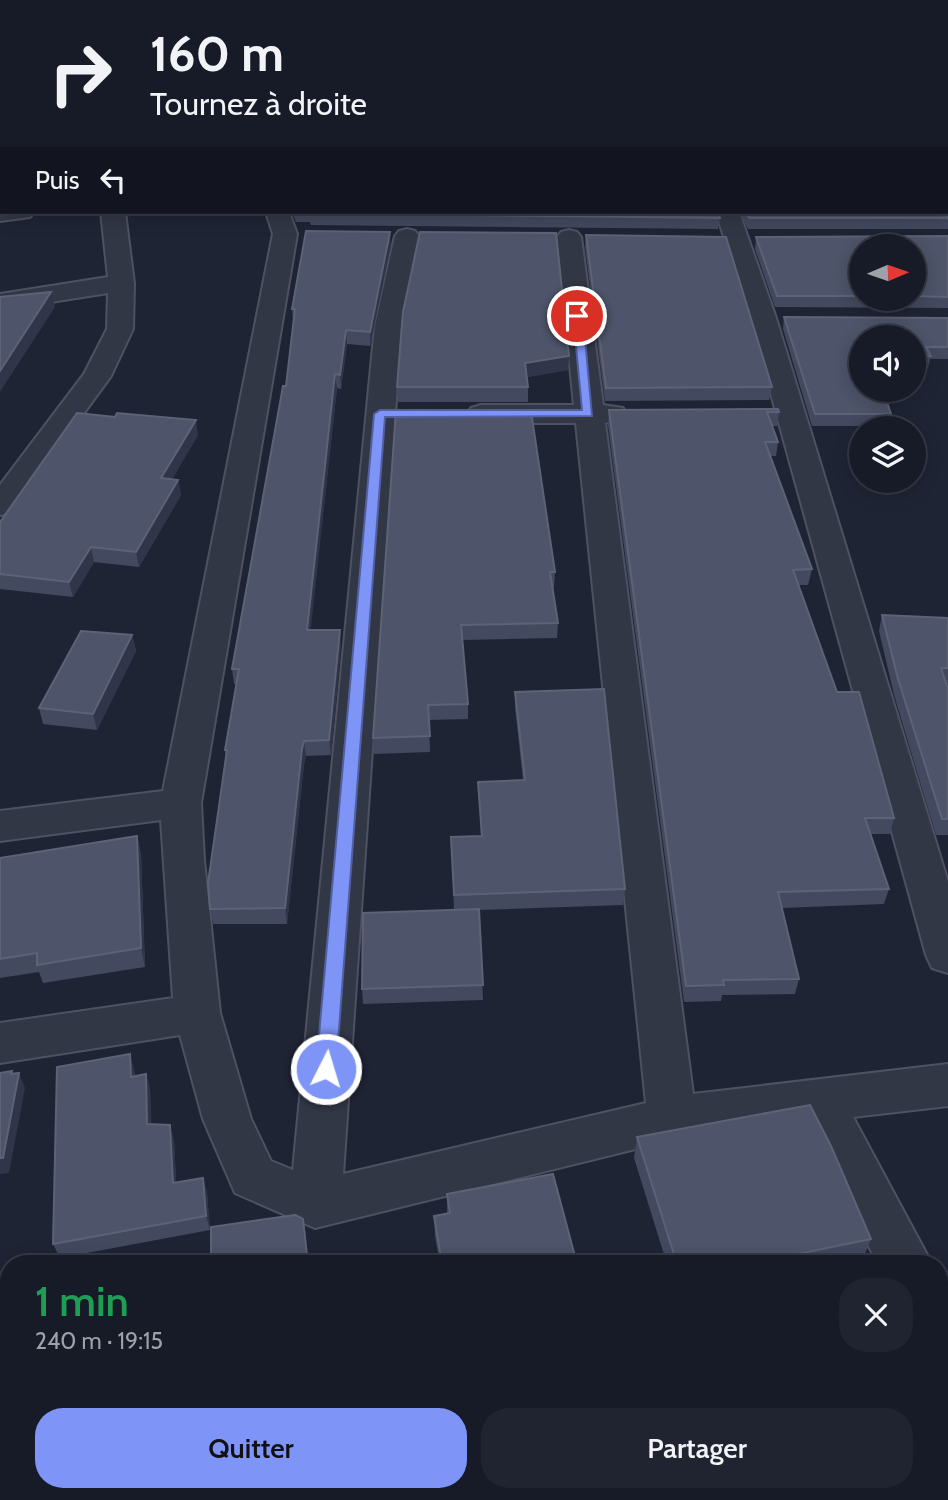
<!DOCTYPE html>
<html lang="fr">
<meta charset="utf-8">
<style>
body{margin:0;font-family:Cabin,sans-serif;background:#202430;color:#f1f3f6;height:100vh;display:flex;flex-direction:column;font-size:26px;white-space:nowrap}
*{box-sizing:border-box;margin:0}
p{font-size:23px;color:#9ea1a8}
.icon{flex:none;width:38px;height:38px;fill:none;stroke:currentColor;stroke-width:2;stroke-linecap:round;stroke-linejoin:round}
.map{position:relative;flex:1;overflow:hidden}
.sheet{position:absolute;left:0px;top:1255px;width:948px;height:247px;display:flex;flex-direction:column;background:#171b28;border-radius:28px 28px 0 0;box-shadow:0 4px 18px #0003,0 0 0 2px #363945}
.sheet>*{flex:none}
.guide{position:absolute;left:0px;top:0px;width:948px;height:214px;box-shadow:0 4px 18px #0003,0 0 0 2px #363945;background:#171b28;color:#f1f3f6;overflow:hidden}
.needle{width:46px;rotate:88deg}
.tools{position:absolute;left:849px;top:234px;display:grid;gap:14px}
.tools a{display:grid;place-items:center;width:77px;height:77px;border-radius:50%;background:#171b28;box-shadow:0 4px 18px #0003,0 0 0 2px #363945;font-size:35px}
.pin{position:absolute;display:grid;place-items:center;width:60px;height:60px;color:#fff;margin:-30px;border:4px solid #fff;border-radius:50%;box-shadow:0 2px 7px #0007}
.me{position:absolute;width:77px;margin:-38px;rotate:5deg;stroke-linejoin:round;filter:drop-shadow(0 0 5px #0008)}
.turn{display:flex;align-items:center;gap:24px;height:147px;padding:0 35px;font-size:32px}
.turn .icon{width:91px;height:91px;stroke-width:2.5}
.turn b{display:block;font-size:49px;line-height:60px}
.then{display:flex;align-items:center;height:66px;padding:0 35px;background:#0003;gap:14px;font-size:26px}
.round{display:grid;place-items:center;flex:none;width:74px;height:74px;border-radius:28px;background:#202430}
.head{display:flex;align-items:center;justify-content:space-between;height:119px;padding:0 35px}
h1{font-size:42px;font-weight:600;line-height:52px;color:#1e9e55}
.primary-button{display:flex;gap:14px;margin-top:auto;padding:14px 35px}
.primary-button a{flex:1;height:80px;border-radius:28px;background:#7e94f6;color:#111;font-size:28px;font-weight:600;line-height:80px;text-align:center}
.primary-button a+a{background:#202430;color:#f1f3f6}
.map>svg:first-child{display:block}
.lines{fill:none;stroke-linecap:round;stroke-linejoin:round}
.minor-casing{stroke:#4d5161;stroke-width:4}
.minor{fill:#323746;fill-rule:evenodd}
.wall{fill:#43495e;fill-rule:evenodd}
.shaded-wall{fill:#303549}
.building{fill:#4e5469;stroke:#5d6277;stroke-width:2}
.route{fill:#7e94f6;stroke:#5260a0;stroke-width:2}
</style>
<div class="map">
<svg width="948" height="1500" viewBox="0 0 948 1500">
<rect width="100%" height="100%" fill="#1f2435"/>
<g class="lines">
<defs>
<path id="minor" d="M 0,110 L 2,110 L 0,124 Z
M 0,143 L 2,143 L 2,155 L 0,155 Z
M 0,207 L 2,212 L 34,212 L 30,217 L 0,221 Z
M 101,212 L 125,212 L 134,283 L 133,329 L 111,376 L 11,513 L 0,515 L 0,485 L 84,374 L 107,329 L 108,293 L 0,310 L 0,294 L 108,277 Z
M 266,212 L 289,212 L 297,234 L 201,803 L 204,860 L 220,1013 L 251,1119 L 271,1161 L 293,1170 L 375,326 L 395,236 L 399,231 L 407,229 L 415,231 L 419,236 L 401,326 L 343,1174 L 646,1103 L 576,423 L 481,423 L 471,420 L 467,414 L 471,408 L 481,405 L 574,405 L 557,237 L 561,232 L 569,230 L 577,232 L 581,237 L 603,405 L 623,408 L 627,414 L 623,420 L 605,423 L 693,1094 L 948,1064 L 948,1106 L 853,1117 L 932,1264 L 878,1264 L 805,1123 L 672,1140 L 315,1228 L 235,1193 L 203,1119 L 180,1035 L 0,1063 L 0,1023 L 173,998 L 161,820 L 0,841 L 0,811 L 163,791 L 273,234 Z
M 716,212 L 739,212 L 776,318 L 948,882 L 948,973 L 932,968 L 926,955 L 750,318 Z
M 940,1299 L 948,1302 L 948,1369 L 940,1365 Z
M 90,1493 L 150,1493 L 150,1500 L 90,1500 Z"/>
</defs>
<use href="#minor" class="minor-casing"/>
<use href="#minor" class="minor"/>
</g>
<path class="wall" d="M 2,63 L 2,109 L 0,109 L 0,64 Z
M 947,112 L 948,113 L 948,156 L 947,156 L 947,160 L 948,161 L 948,229 L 748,229 L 739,212 L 947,212 Z
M 292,212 L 718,212 L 720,218 L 718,229 L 311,225 L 310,222 L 296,222 Z
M 586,235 L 772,387 L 769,400 L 605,401 L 585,247 Z
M 948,236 L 948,308 L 775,307 L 755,249 L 756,237 ZM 861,247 L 914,247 L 914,299 L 861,299 Z
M 391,245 L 370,346 L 347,344 L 341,389 L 337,388 L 310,630 L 341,645 L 331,755 L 306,756 L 304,764 L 287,924 L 213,924 L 210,909 L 226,757 L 225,750 L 237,684 L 234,684 L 232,669 L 286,386 L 293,321 L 292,309 Z
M 784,317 L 948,318 L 948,359 L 930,359 L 928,368 L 914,368 L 914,338 L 861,338 L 897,390 L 895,402 L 887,402 L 891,414 L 889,426 L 812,426 L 783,329 Z
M 569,356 L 568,370 L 527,377 L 528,387 L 528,402 L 398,402 L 397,387 Z
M 609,410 L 779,412 L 777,426 L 772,426 L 778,442 L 776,456 L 771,456 L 812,569 L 808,585 L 799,585 L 837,692 L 894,818 L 890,834 L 871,834 L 889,889 L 884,904 L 782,908 L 799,979 L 795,994 L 722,995 L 721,1001 L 684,1002 L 608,425 Z
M 396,411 L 555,572 L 554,587 L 553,587 L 558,623 L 557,638 L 463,640 L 468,704 L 468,719 L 429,720 L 430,752 L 374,754 L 373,738 Z
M 198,435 L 172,479 L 178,480 L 181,495 L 139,567 L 94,562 L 73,597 L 0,589 L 0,522 Z
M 882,615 L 948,618 L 948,684 L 946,684 L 948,689 L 948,835 L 936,835 L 894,695 L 879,631 Z
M 132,635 L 136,651 L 97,730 L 43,724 L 39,708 Z
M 515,692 L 625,889 L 623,905 L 479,910 L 483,1000 L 363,1004 L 362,989 L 454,910 L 451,837 L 481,836 L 478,782 L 523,780 L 515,707 Z
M 137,836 L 141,855 L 145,967 L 43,983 L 39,972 L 0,978 L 0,858 Z
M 134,1069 L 135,1076 L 146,1074 L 150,1089 L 151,1124 L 174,1140 L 176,1183 L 203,1178 L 207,1193 L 210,1230 L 60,1258 L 53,1244 Z
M 637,1137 L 871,1239 L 863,1259 L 839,1264 L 667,1264 L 634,1158 Z
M 447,1194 L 577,1264 L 440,1264 L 435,1236 L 434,1216 L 447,1213 Z
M 481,1493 L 620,1493 L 594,1500 L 483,1500 Z"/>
<path class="shaded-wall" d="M 390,232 L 391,245 L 370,346 L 370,332 Z
M 51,292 L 55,307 L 0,392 L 0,371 Z
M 346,330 L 347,344 L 341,389 L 340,375 Z
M 569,356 L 568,370 L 524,378 L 525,363 Z
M 335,374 L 337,388 L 309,645 L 307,630 Z
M 196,420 L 198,435 L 164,493 L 161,478 Z
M 178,480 L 181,495 L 139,567 L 136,552 Z
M 91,547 L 94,562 L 73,597 L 69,582 Z
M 340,630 L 341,645 L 331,755 L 329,740 Z
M 132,635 L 136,651 L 97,730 L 93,714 Z
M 304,741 L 306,756 L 304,764 L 287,924 L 285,908 L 302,749 Z
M 137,836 L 141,855 L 145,967 L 141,948 Z
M 130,1054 L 134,1069 L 135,1092 L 131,1077 Z
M 12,1071 L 17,1084 L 19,1073 L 25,1088 L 9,1173 L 0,1174 L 0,1158 Z
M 146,1074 L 150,1089 L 152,1139 L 147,1124 Z
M 170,1125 L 174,1140 L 177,1198 L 173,1183 Z
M 203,1178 L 207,1193 L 210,1230 L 206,1216 Z
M 9,1380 L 9,1440 L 2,1478 L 0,1475 L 0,1429 Z
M 17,1493 L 26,1493 L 26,1500 L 17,1500 Z
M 564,1493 L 620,1493 L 594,1500 L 538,1500 Z"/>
<path class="building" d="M 0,0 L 115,0 L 117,2 L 2,2 L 2,51 L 0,49 Z
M 557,0 L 948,0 L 948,26 L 947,26 L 947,2 L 557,2 Z
M 947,38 L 948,39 L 948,68 L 947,68 Z
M 2,63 L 2,99 L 0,99 L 0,64 Z
M 947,80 L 948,81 L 948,97 L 947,98 Z
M 947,112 L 948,113 L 948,146 L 947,146 L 947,160 L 948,161 L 948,218 L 749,218 L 746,212 L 947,212 Z
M 310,212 L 718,212 L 720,218 L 310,213 Z
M 306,231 L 390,232 L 370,332 L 346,330 L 340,375 L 335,374 L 307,630 L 340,630 L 329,740 L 304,741 L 302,749 L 285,908 L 210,909 L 208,883 L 227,750 L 225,750 L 239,669 L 232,669 L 283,386 L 286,386 L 295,309 L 292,309 Z
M 420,232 L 556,233 L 569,356 L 525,363 L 528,387 L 397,387 L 403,312 Z
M 586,235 L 726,237 L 772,387 L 606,388 Z
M 948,236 L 948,297 L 914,296 L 914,247 L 861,247 L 861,296 L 777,296 L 756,237 Z
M 51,292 L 0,371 L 0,297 Z
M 784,317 L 948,318 L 948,347 L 926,347 L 931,356 L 914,356 L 914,338 L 861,338 L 861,390 L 883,390 L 891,414 L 815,414 Z
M 778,409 L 779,412 L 767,412 L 778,442 L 765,442 L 812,569 L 793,570 L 837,692 L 859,692 L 894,818 L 865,818 L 889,889 L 778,892 L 799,979 L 723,980 L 724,985 L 686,986 L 609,410 Z
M 396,411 L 531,411 L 555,572 L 550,572 L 558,623 L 461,625 L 468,704 L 428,705 L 430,736 L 373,738 Z
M 77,413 L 115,417 L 117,413 L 196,420 L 161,478 L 178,480 L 136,552 L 91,547 L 69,582 L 0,574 L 0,522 Z
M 882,615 L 948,618 L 948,668 L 941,668 L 948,689 L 948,819 L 942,819 L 898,679 Z
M 81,631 L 132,635 L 93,714 L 39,708 Z
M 604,689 L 625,889 L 454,895 L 451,837 L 482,836 L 478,782 L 525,780 L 515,692 Z
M 137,836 L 141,948 L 37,965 L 37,953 L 0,959 L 0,858 Z
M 479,909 L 483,985 L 362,989 L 363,913 Z
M 130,1054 L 131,1077 L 146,1074 L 147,1124 L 170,1125 L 173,1183 L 203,1178 L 206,1216 L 53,1244 L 57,1067 Z
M 12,1071 L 11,1074 L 19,1073 L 3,1158 L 0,1158 L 0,1073 Z
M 810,1105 L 831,1146 L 871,1239 L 748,1264 L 677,1264 L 637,1137 Z
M 553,1174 L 577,1264 L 442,1264 L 434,1216 L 450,1213 L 447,1194 Z
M 295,1215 L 303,1219 L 308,1264 L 211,1264 L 211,1227 Z
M 0,1290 L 9,1290 L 9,1380 L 0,1429 Z
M 9,1463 L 9,1493 L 17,1493 L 17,1500 L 0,1500 L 0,1464 Z
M 485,1493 L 564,1493 L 538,1500 L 487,1500 Z"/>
<path class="route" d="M 573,314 L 583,316 L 592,416 L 385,417 L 336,1069 L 333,1075 L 326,1077 L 319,1075 L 316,1069 L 374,414 L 380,410 L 582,410 Z"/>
</svg>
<div class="tools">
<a><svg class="needle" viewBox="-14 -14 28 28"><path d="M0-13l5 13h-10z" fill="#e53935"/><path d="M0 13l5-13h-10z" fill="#9ea1a8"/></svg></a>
<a><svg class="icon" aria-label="sound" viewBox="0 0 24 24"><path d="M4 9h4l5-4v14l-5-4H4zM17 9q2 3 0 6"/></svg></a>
<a><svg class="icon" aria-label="layers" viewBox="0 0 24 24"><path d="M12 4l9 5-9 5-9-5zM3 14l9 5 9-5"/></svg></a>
</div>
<div class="pin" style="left:577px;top:316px;background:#d93025"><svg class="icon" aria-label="arrive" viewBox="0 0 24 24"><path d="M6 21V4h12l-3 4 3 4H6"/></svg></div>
<svg class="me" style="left:326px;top:1069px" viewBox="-20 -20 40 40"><circle r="17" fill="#7e94f6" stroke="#fff" stroke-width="3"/><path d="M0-11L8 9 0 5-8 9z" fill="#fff"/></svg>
<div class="guide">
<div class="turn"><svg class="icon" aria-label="right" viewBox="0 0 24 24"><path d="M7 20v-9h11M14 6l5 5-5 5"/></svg><div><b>160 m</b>Tournez à droite</div></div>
<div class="then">Puis<svg class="icon" aria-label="left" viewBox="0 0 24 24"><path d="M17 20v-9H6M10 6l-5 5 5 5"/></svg></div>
</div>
<section class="sheet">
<div class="head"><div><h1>1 min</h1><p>240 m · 19:15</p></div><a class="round"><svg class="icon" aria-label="close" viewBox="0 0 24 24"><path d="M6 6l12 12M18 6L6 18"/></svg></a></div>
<div class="primary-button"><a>Quitter</a><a>Partager</a></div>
</section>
</div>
